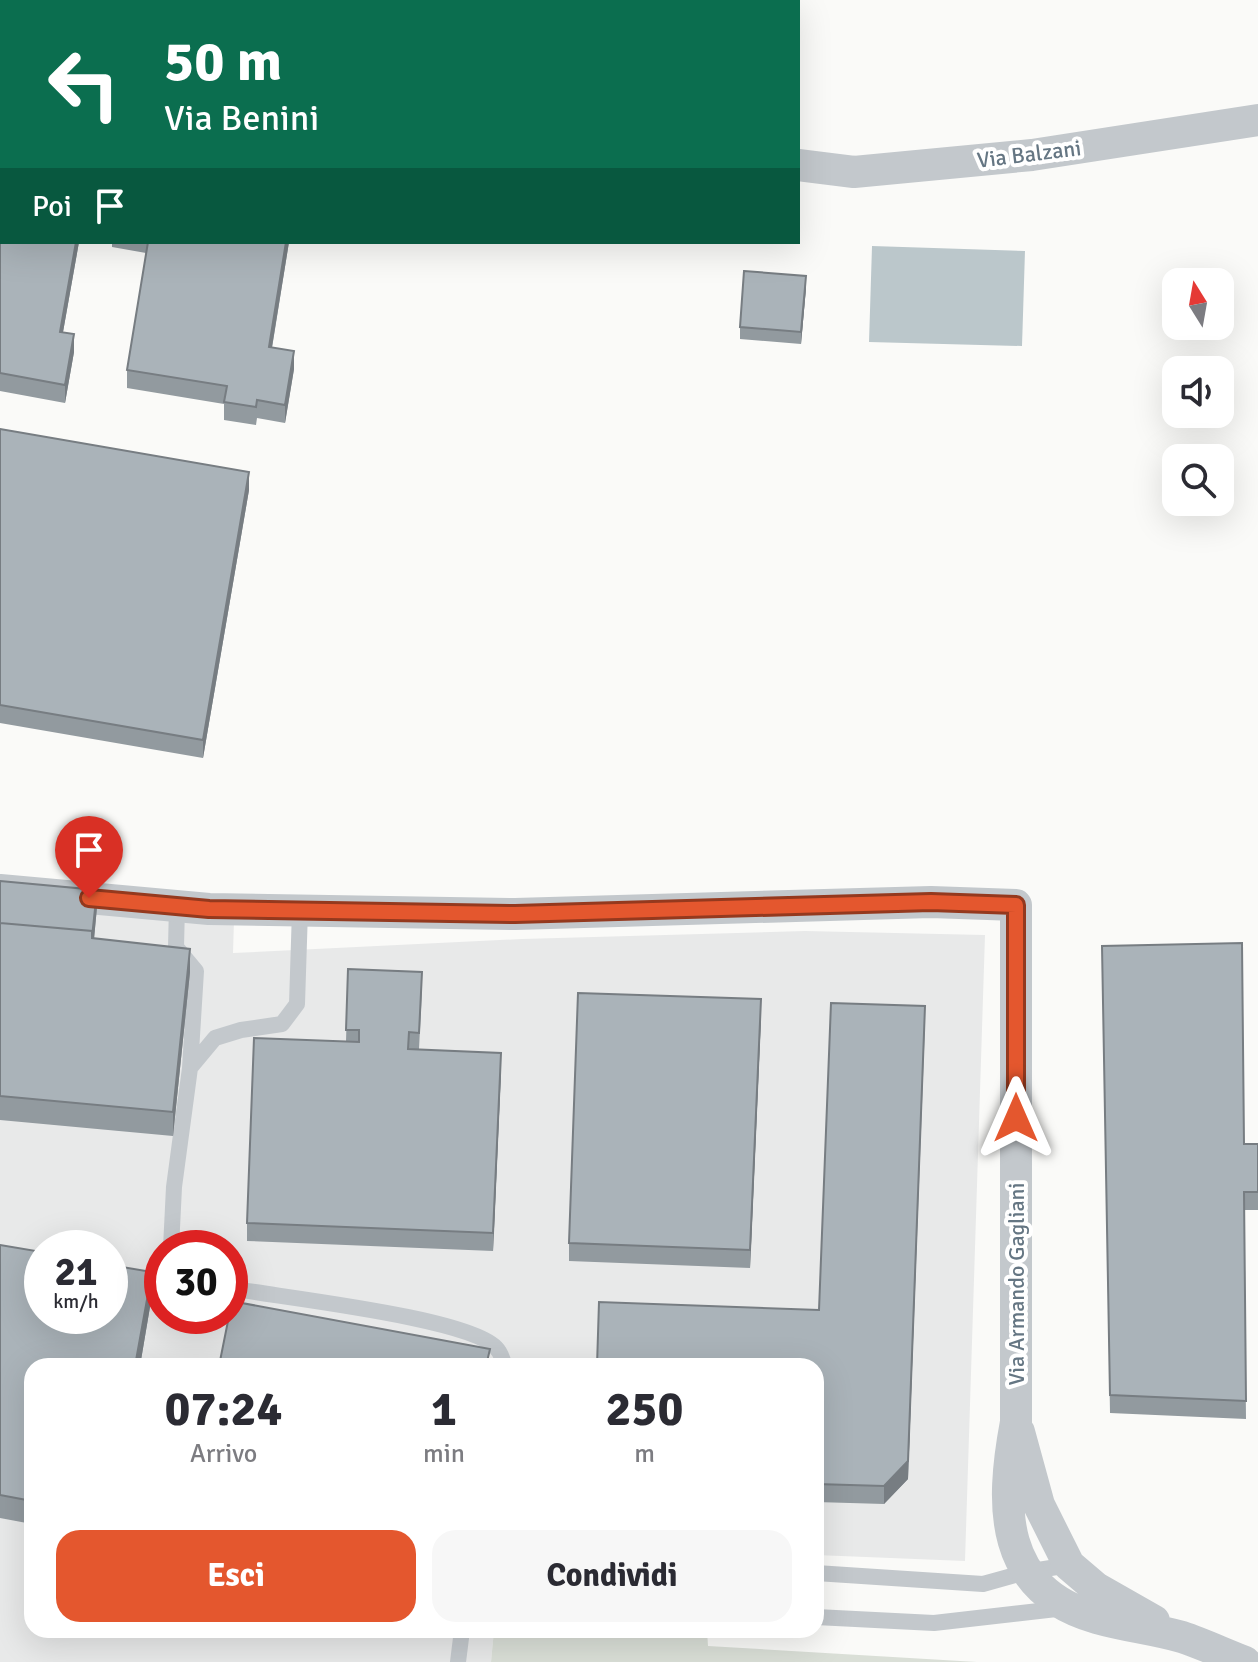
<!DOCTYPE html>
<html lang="it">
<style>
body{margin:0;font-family:Signika,sans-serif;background:#f7f7f7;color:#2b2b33;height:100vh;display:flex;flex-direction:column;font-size:30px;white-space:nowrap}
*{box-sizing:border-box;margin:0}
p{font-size:26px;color:#7c7c81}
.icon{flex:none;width:44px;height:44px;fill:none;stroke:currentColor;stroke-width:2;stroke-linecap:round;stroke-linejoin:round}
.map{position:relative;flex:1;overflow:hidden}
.details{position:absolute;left:24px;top:1358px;width:800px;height:280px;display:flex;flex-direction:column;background:#fff;border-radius:24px;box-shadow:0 8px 32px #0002}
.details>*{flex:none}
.top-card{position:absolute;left:0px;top:0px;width:800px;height:244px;box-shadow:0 8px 32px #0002;background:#0b6e4f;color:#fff;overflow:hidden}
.needle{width:52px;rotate:349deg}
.tools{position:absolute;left:1162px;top:268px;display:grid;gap:16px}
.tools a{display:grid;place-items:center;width:72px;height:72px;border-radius:16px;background:#fff;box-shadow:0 8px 32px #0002;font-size:40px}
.speed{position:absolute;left:24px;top:1230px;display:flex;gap:16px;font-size:40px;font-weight:700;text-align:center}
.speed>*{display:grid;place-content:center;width:104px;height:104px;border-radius:50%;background:#fff;box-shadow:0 8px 32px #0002;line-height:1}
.speed small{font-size:20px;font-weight:400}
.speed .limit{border:12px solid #d22;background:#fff;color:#111}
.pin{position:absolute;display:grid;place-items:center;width:68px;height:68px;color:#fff;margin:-82px -34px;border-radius:50% 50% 50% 0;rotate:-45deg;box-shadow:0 0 8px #0007}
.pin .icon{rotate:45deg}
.me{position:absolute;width:88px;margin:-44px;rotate:0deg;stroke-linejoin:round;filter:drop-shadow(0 0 6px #0008)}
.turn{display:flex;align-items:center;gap:28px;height:168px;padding:0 32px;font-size:36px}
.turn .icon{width:104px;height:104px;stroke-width:2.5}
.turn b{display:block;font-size:56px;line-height:68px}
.then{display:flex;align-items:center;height:76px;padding:0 32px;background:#0003;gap:16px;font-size:30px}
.eta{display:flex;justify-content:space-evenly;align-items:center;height:136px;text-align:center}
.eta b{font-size:48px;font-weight:700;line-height:56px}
.primary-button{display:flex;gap:16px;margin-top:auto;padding:16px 32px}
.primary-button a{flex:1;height:92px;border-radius:24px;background:#e4572e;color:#fff;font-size:32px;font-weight:700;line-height:92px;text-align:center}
.primary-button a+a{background:#f7f7f7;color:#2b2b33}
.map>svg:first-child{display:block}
.built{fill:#e8e9e9;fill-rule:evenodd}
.green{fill:#dadfd7}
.water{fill:#bbc7cb}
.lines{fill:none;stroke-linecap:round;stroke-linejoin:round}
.lane{stroke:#c3c8cc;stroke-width:16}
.street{stroke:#c3c8cc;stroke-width:32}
.wall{fill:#929a9f}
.shaded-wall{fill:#777d82}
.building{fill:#aab3b9;stroke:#777d82;stroke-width:2}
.route-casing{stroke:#94391e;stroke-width:20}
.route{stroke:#e4572e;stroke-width:14}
.labels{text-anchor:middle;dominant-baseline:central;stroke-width:8;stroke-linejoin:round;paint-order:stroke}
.street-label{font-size:22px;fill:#657683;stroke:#fff}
</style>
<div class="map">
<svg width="1258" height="1662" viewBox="0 0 1258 1662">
<rect width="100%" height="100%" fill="#fafaf8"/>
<path class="built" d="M 0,900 L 234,920 L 233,953 L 522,939 L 805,931 L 985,935 L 965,1561 L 816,1555 L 816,1366 L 32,1366 L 32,1630 L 494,1630 L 491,1662 L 0,1662 ZM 42,1248 L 110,1248 L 110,1316 L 42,1316 ZM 162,1248 L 230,1248 L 230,1316 L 162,1316 Z"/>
<path class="green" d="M 494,1630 L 707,1630 L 708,1646 L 977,1662 L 491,1662 Z"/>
<path class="water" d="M 872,246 L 1025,251 L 1022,346 L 869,342 Z"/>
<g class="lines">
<path class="lane" d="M 177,906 L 176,947 L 196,971 L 190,1068
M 171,1248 L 174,1187 L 190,1068 L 215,1038 L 241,1030 L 282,1024 L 297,1004 L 300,910
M 230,1288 C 277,1297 474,1318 497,1349 C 501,1353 503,1361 505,1366
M 816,1573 L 983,1584 L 1026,1572 L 1069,1565
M 816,1617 L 934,1623 L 1065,1608
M 458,1662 L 462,1630"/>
<path class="street" d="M 137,0 L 141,2
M 453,2 L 454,0
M 798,165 L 854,172 L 1032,155 L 1258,120
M 0,890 L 209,909 L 515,914 L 931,902 L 1016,905 L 1016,1422 C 1000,1507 999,1590 1097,1618 C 1125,1626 1154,1629 1182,1637 C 1203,1644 1224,1654 1245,1662
M 1019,1432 L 1039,1505 L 1069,1565 L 1096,1588 L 1154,1621"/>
</g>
<path class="wall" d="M 0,12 L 2,242 L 79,242 L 63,332 L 74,352 L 65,403 L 0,391 Z
M 112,242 L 289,242 L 272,348 L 294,369 L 285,423 L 257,418 L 256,425 L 224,420 L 224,404 L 127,388 L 127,370 L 146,253 L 112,247 Z
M 806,288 L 801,344 L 740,339 L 740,327 Z
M 0,429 L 249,490 L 203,758 L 0,723 Z
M 0,881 L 97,907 L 94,938 L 190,972 L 173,1136 L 0,1120 Z
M 1102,946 L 1244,1144 L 1258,1144 L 1258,1210 L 1244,1210 L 1246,1419 L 1110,1413 Z
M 348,969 L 422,990 L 419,1049 L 501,1071 L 493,1251 L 247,1241 L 247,1223 L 346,1042 Z
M 761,1017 L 750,1268 L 569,1261 L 569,1243 Z
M 925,1024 L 908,1479 L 884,1504 L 816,1502 L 816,1366 L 819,1310 Z
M 0,1245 L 152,1295 L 140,1366 L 32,1366 L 32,1524 L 0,1518 Z"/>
<path class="shaded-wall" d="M 76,242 L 79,242 L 60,349 L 60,332 Z
M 286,242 L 289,242 L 269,365 L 269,347 Z
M 806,276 L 806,288 L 801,344 L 801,332 Z
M 74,334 L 74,352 L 65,403 L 65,385 Z
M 294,351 L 294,369 L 285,423 L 285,405 Z
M 249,472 L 249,490 L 203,758 L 203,740 Z
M 97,890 L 97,907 L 92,961 L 92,937 Z
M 190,949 L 190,972 L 173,1136 L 173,1112 Z
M 761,999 L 761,1017 L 750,1268 L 750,1250 Z
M 925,1006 L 908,1479 L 884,1504 L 884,1486 Z
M 501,1053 L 501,1071 L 493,1251 L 493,1233 Z
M 152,1272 L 152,1295 L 140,1366 L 135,1366 Z"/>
<path class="building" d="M 0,12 L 2,12 L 2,242 L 76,242 L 60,332 L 74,334 L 65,385 L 0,373 Z
M 148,242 L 286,242 L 269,347 L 294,351 L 285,405 L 257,400 L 256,407 L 224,402 L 227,386 L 127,370 Z
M 744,271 L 806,276 L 801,332 L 740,327 Z
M 0,429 L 249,472 L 203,740 L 0,705 Z
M 0,881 L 97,890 L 92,937 L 92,931 L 0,923 Z
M 0,923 L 92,931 L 92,938 L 190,949 L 173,1112 L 0,1096 Z
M 1242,943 L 1244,1144 L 1258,1144 L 1258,1192 L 1244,1192 L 1246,1401 L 1110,1395 L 1102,946 Z
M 348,969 L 422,972 L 419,1033 L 409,1032 L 408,1049 L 501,1053 L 493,1233 L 247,1223 L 254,1038 L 359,1042 L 359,1030 L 346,1030 Z
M 578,993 L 761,999 L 750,1250 L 569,1243 Z
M 831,1003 L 925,1006 L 908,1461 L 884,1486 L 816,1484 L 816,1366 L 597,1366 L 599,1302 L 819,1310 Z
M 0,1245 L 42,1252 L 42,1316 L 110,1316 L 110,1265 L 152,1272 L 135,1366 L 32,1366 L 32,1501 L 0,1495 Z
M 231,1301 L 490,1349 L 486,1366 L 219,1366 L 229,1316 L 230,1316 Z"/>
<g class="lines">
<defs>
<path id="route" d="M 89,898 L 209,909 L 515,914 L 931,902 L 1016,905 L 1016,1118"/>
</defs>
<use href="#route" class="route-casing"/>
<use href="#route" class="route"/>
</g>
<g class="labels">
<g class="street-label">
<text transform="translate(1029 154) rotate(-7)">Via Balzani</text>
<text transform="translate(1016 1284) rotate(-90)">Via Armando Gagliani</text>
</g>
</g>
</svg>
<div class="tools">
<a><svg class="needle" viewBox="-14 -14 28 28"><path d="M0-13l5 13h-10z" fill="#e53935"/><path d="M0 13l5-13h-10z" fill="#7c7c81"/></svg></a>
<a><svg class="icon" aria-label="sound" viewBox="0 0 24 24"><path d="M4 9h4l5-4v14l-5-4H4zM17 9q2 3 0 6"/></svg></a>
<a><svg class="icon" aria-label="search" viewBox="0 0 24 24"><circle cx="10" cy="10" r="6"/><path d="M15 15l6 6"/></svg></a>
</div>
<div class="speed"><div>21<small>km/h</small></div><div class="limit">30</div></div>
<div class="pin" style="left:89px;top:898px;background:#d93025"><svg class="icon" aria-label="arrive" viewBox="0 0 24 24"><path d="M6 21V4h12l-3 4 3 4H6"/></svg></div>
<svg class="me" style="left:1016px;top:1118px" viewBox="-20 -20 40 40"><path d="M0-17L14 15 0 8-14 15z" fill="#e4572e" stroke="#fff" stroke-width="4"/></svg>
<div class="top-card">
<div class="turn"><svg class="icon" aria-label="left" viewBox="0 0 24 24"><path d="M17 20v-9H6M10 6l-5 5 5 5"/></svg><div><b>50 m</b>Via Benini</div></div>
<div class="then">Poi<svg class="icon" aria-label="arrive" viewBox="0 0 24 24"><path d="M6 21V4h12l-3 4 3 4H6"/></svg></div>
</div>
<section class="details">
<div class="eta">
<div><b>07:24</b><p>Arrivo</p></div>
<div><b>1</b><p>min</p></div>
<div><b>250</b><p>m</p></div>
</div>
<div class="primary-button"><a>Esci</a><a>Condividi</a></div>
</section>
</div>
